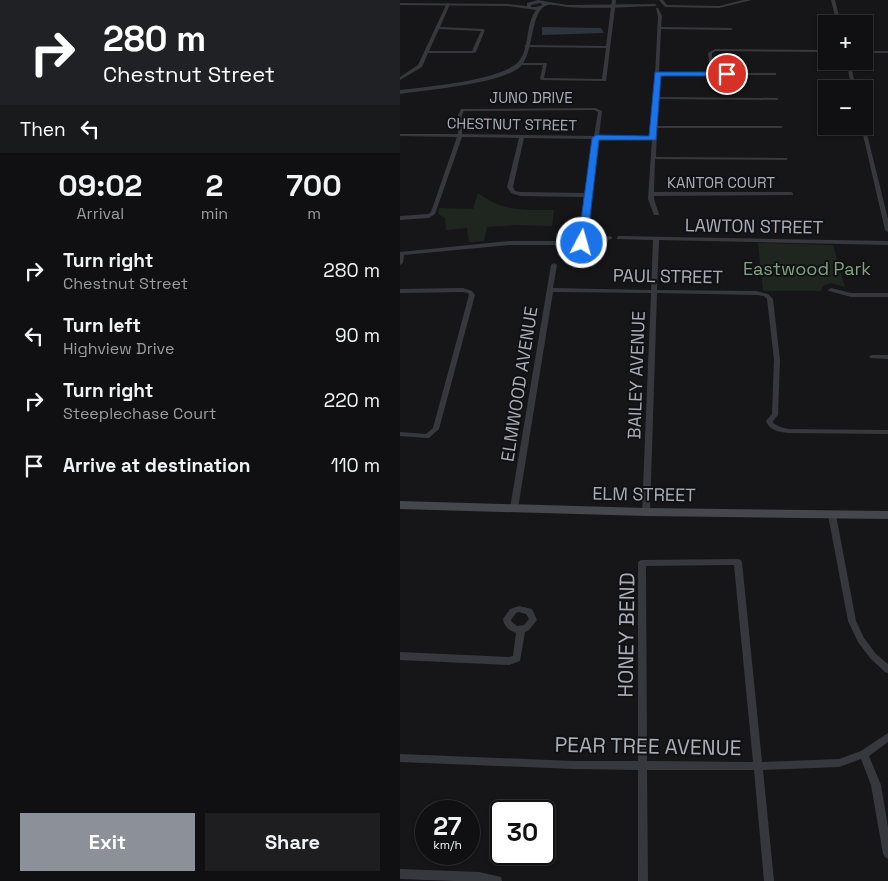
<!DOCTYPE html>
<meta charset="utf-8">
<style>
body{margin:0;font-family:"Space Grotesk",sans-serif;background:#1e1e20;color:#f1f3f6;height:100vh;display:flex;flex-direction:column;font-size:19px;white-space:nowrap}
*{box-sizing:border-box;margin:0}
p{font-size:16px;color:#9c9d9f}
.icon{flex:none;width:28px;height:28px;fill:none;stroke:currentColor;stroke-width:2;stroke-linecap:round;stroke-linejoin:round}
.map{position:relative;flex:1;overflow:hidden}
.drawer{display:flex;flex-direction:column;background:#101012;width:400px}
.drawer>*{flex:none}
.banner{background:#202124;color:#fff;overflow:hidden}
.fabs{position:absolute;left:418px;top:15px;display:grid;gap:10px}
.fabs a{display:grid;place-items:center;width:55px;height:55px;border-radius:0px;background:#101012;box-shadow:0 1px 4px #0004,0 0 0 1px #303032;font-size:25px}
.speed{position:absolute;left:15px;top:800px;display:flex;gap:10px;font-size:25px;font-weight:700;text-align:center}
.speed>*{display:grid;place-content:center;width:65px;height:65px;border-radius:50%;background:#101012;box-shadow:0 1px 4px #0004,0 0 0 1px #303032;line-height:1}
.speed small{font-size:12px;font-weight:400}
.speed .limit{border:2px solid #111;border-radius:8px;background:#fff;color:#111}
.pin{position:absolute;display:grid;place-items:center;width:42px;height:42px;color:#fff;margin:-21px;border:2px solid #fff;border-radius:50%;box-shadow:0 1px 5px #0007}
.me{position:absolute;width:55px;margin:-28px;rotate:6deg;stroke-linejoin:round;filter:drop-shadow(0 0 4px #0008)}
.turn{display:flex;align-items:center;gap:18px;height:105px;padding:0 20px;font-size:22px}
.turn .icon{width:65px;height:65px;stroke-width:2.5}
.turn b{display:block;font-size:35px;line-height:42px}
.then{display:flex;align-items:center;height:48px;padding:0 20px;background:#0003;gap:10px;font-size:19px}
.eta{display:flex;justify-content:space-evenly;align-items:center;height:85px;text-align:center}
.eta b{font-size:30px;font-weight:700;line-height:35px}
.cta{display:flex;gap:10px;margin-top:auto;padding:10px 20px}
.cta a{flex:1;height:58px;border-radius:0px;background:#8c9099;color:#fff;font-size:20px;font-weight:700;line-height:58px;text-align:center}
.cta a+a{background:#1e1e20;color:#f1f3f6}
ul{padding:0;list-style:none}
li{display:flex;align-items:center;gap:15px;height:65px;padding:0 20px}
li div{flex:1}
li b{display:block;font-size:19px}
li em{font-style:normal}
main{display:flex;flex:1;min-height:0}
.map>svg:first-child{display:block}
.green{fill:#1e261f}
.water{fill:#2c353c}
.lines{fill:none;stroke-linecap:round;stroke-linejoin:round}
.minor{fill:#37383d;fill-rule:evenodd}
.tertiary{fill:#37383d;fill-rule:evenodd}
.secondary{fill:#45474d;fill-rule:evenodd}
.route{fill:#1a73e8;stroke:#114b97}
.labels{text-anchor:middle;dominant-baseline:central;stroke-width:4;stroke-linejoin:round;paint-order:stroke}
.far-street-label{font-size:15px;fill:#a8adb8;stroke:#111113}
.street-label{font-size:18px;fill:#a8adb8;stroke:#111113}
.park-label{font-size:18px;fill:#7fa381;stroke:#111113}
.near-street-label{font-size:21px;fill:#a8adb8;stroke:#111113}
</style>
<main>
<section class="drawer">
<div class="banner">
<div class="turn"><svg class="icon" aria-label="right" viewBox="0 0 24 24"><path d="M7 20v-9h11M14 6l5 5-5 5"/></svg><div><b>280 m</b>Chestnut Street</div></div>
<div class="then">Then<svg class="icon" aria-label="left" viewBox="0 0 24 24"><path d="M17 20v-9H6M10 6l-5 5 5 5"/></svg></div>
</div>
<div class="eta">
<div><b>09:02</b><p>Arrival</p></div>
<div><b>2</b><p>min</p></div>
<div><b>700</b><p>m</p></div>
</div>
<ul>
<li><svg class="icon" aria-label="right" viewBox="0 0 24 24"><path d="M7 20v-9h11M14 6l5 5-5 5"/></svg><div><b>Turn right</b><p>Chestnut Street</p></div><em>280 m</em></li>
<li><svg class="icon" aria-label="left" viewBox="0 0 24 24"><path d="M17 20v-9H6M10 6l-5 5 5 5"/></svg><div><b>Turn left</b><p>Highview Drive</p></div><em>90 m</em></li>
<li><svg class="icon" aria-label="right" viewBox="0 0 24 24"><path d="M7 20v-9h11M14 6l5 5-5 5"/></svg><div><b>Turn right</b><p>Steeplechase Court</p></div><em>220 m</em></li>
<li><svg class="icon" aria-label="arrive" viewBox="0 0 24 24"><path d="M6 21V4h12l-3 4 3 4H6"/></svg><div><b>Arrive at destination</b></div><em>110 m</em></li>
</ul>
<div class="cta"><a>Exit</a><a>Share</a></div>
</section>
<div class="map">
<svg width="488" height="881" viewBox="0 0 488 881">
<rect width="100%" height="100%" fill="#161618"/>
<path class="green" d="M 78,193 C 103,212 124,210 154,210 L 152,226 L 116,225 L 87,227 L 84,241 L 69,242 L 67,228 L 46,230 L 45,218 L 38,214 L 39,208 L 73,209 Z
M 358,243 L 433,245 L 445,287 L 431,283 L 423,286 L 421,291 L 363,291 Z"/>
<path class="water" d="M 142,27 L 201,28 L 204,33 L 142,35 Z"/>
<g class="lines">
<path class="minor" d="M 212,0 L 216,0 L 206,81 L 142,80 L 140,79 L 143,65 L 120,65 L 118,64 L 120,63 L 147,63 L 144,78 L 202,79 L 206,48 L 126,47 L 124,46 L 126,45 L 206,46 Z
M 259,0 L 263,0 L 267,5 L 266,6 L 264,6 Z
M 431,0 L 435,0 L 441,24 L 437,24 Z
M 47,3 L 50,4 L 40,27 L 83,29 L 85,30 L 76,52 L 74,53 L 28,53 L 22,67 L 0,80 L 0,77 L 18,65 ZM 39,29 L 81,31 L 72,51 L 29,51 Z
M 256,8 L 258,8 L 262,16 L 261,27 L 331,28 L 333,29 L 331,30 L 261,29 L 259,73 L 310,73 L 308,53 L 315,49 L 426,50 L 426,52 L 316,51 L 312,53 L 314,73 L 376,73 L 376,75 L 259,75 L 258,97 L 377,98 L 379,99 L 377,100 L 258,99 L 257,126 L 381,126 L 383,127 L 381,128 L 257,128 L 256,157 L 386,158 L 388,159 L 386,160 L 255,159 L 254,192 L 391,192 L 393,193 L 393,195 L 254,196 L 254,199 L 259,214 L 258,215 L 254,215 L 248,199 L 252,139 L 198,139 L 190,195 L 185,241 L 210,236 L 212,237 L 212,239 L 182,245 L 109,245 L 4,255 L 3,263 L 0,265 L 0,252 L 109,241 L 179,241 L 184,197 L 120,196 L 111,193 L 107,187 L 119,138 L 62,137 L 35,214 L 29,218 L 0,220 L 0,216 L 28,214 L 31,212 L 57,137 L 0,136 L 0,134 L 58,134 L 58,115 L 61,109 L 63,109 L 195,108 L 202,111 L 199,136 L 252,137 L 258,16 ZM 194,110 L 198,112 L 194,136 L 62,134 L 62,115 L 64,111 ZM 124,138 L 193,139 L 185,193 L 120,192 L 115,191 L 113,187 Z
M 464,51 L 488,51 L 488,53 L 464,53 Z
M 446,61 L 450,61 L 456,89 L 452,89 Z
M 464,125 L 465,126 L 488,219 L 488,232 L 485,230 L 461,126 L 464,126 Z
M 219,236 L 488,241 L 488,245 L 259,240 L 257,290 L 356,291 L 368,294 L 373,299 L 380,360 L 378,415 L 373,421 L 373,423 L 380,427 L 388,429 L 488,430 L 488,434 L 388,433 C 379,432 369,430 366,421 L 372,414 L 374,360 L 367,299 L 364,296 L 356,295 L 257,293 L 250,512 L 249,514 L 243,514 L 242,512 L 251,293 L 153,292 L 118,508 L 117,510 L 111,510 L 110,508 L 151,265 L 154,263 L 157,265 L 153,288 L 251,290 L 253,240 L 217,239 L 217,237 Z
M 63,288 L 72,291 L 75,295 L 39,429 L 29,438 L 27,438 L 0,436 L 0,432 L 26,434 L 33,428 L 69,295 L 68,293 L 63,292 L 0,293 L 0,289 Z
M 431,288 L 451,293 L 488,293 L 488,297 L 451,297 L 429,291 L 428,290 Z
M 472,355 L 488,355 L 488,359 L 470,358 L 469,357 L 470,356 Z
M 432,512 L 435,513 L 436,515 L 456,621 L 464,638 L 476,654 L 488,664 L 488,673 L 485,672 L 470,658 L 458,642 L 448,621 L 428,515 L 429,513 Z
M 338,559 L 341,560 L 342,562 L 362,762 L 439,759 L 461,751 L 488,733 L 488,742 L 469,756 L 481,785 L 488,827 L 488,859 L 485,857 L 483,854 L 471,785 L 461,759 L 439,767 L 363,770 L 374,881 L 364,881 L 354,770 L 247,770 L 248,881 L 238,881 L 238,770 L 173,769 L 0,762 L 0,754 L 173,761 L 238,761 L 238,563 L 239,561 L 242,560 ZM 334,565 L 353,762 L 247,761 L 246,566 Z
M 119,606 L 132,609 L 137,620 L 129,630 L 125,632 L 120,661 L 109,665 L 0,660 L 0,652 L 109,657 L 113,656 L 116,633 C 109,631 104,626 103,619 L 110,609 ZM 119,612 L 126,614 L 129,619 L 124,625 L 117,626 L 112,622 L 111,620 L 116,613 Z
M 0,869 L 79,872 L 101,877 L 102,881 L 55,881 L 0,879 Z"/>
<path class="tertiary" d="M 138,0 L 167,5 L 255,4 L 257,5 L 255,6 C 226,7 196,9 167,7 C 162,7 154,4 148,5 C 129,9 135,55 119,68 C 98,84 27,90 0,94 L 0,90 C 25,87 104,80 119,61 C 130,48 125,25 136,10 L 108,6 L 0,5 L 0,3 L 108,4 L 127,6 L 127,3 ZM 140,3 L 143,5 L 136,7 L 131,7 L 131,5 Z
M 343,0 L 352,0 L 319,8 L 266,7 L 264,6 L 266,5 L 319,6 Z"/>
<path class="secondary" d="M 0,501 L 246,508 L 488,511 L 488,519 L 246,516 L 0,509 Z"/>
</g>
<path class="route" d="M 255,72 L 327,72 L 331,74 L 327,76 L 261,76 L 256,140 L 199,140 L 187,243 L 185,245 L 179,245 L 178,243 L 192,138 L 196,135 L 249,136 Z"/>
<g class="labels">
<g class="far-street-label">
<text x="131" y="97">JUNO DRIVE</text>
<text transform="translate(112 124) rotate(1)">CHESTNUT STREET</text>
<text x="321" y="182">KANTOR COURT</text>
</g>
<g class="street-label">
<text transform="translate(354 226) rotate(1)">LAWTON STREET</text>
<text transform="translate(268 276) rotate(1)">PAUL STREET</text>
<text transform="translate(236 375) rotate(-88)">BAILEY AVENUE</text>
<text transform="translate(119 384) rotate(-81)">ELMWOOD AVENUE</text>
<text transform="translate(244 494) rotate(1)">ELM STREET</text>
</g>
<g class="park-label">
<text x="407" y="268">Eastwood Park</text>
</g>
<g class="near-street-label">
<text transform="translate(226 635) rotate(-89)">HONEY BEND</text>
<text transform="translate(248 746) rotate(1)">PEAR TREE AVENUE</text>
</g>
</g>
</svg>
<div class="fabs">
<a>+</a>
<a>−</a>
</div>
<div class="speed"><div>27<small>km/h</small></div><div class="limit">30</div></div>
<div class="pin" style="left:327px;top:74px;background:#d93025"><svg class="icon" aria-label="arrive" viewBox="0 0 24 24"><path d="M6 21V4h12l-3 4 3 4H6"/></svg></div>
<svg class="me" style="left:182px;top:243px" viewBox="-20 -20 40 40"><circle r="17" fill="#1a73e8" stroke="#fff" stroke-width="3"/><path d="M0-11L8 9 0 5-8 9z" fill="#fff"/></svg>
</div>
</main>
